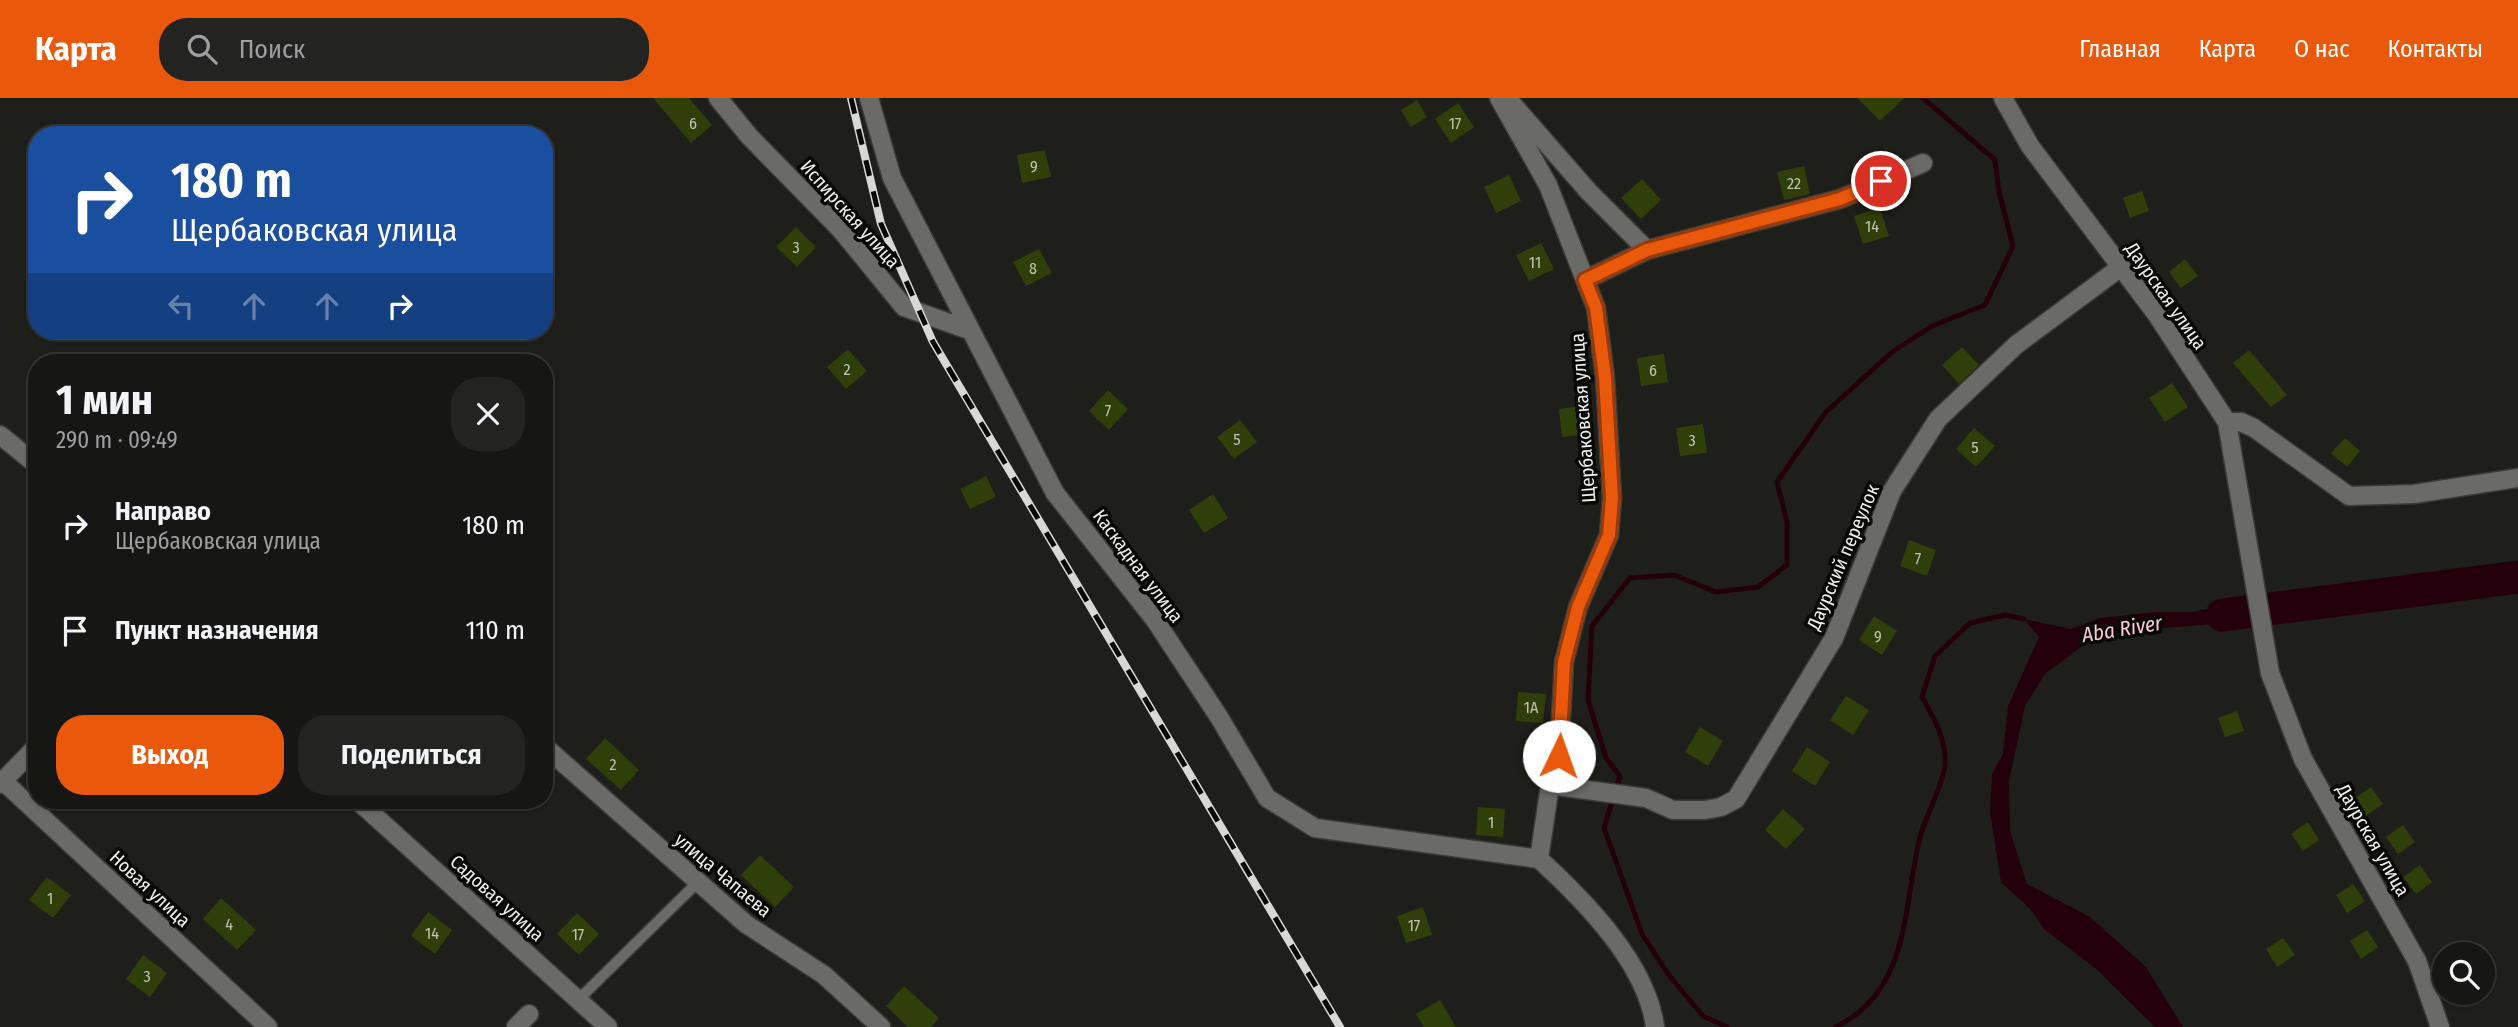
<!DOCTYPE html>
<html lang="ru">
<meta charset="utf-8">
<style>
body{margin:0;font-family:"Fira Sans Condensed",sans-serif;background:#232422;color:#f1f3f6;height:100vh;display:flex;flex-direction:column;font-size:26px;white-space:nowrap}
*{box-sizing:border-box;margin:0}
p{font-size:23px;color:#9e9fa0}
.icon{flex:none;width:38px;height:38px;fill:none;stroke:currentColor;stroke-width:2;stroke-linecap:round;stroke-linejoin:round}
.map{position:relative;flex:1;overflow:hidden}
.sheet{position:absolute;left:28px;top:256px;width:525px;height:455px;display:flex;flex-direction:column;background:#161714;border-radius:28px;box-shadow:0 2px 5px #0004,0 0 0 2px #353634}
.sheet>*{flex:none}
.hud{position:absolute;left:28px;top:28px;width:525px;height:214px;border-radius:28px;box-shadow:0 2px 5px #0004,0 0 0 2px #353634;background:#1a4fa0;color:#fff;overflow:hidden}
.controls{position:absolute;left:2432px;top:844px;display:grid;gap:14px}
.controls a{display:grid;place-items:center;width:63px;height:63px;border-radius:50%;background:#161714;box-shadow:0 2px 5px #0004,0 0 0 2px #353634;font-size:35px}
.pin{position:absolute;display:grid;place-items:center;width:60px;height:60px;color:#fff;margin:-30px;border:4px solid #fff;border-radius:50%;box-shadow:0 2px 7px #0007}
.me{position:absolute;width:77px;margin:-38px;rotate:3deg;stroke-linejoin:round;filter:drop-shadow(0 0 5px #0008)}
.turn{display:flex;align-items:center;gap:24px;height:147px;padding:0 28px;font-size:32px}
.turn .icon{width:91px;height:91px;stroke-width:2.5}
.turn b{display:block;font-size:49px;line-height:60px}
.lanes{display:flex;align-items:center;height:66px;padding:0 28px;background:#0003;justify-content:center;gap:35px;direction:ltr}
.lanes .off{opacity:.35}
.round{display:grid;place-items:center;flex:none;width:74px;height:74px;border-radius:28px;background:#232422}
.head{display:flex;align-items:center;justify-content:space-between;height:119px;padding:0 28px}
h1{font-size:42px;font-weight:700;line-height:52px}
.button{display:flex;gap:14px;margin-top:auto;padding:14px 28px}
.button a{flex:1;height:80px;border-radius:28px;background:#ea580c;color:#fff;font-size:28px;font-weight:700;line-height:80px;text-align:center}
.button a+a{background:#232422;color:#f1f3f6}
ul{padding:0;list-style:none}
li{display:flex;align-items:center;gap:21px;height:105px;padding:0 28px}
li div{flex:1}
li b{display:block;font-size:26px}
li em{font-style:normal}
header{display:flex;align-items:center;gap:42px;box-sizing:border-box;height:98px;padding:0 35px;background:#ea580c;color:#fff}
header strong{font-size:33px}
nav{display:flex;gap:38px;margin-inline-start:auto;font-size:24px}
.search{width:490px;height:63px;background:#232422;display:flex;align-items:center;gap:18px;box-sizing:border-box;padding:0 24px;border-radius:28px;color:#9e9fa0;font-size:26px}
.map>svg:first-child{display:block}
.water{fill:#24000d}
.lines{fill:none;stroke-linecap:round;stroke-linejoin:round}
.stream{stroke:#24000d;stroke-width:5}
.river{stroke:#24000d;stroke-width:33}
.building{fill:#303e0a}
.service-casing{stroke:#3b3c38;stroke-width:13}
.minor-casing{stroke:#3b3c38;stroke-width:21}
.tertiary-casing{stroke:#3b3c38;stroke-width:21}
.service{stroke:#6a6b69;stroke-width:10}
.minor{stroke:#6a6b69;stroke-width:18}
.tertiary{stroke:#6a6b69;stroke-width:18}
.rail-casing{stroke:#d8d9d6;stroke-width:8}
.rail{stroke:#080907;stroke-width:5;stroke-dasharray:16;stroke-linecap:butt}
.route-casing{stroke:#983908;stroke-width:18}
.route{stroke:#ea580c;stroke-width:12}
.labels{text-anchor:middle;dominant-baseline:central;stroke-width:7;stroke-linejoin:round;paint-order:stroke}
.number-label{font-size:16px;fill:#bfc4b4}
.street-label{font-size:19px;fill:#eff0ed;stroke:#080907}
.water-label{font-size:21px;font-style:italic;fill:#fcc7d7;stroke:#080907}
</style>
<header>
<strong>Карта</strong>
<div class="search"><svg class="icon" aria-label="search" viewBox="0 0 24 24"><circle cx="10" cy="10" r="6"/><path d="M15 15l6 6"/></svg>Поиск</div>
<nav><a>Главная</a><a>Карта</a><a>О нас</a><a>Контакты</a></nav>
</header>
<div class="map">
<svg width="2518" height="929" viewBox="0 0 2518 929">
<rect width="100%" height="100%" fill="#1e1f1b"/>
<path class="water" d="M 2251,501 L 2253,523 L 2127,533 L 2093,540 L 2045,576 L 2025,608 L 2009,683 L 2010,733 L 2027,786 L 2090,819 L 2146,869 L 2183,929 L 2155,929 L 2096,871 L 2044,831 L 2031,812 L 2001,784 L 1990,714 L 1992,676 L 2003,656 L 2008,608 L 2039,539 L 2024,521 L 2071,531 L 2100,520 L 2156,514 L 2193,514 Z"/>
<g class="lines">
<path class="stream" d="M 1727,929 L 1703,918 L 1668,876 L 1642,836 L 1604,730 L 1620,678 L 1606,660 L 1588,602 L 1592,528 L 1630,480 L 1674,477 L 1716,494 L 1758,489 L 1787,467 L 1787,424 L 1777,384 L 1826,314 L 1892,254 L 1932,228 L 1985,207 L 2013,148 L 1999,94 L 1995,62 L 1923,0
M 1835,929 C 1911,894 1903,807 1920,739 C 1926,718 1943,686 1945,668 C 1947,642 1934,620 1922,599 L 1935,558 L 1970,525 L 2005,517 L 2024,521"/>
<path class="river" d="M 2222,517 L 2518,479"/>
</g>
<path class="building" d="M 653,0 L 689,0 L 712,27 L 691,45 Z
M 1857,0 L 1904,0 L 1880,23 Z
M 1417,2 L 1427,19 L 1411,29 L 1401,12 Z
M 1458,5 L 1474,29 L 1451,45 L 1435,21 Z
M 1045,52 L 1051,79 L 1022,85 L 1017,57 Z
M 1804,68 L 1810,96 L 1784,102 L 1777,74 Z
M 1509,77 L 1521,103 L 1496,115 L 1484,89 Z
M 1642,81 L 1661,102 L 1641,121 L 1621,100 Z
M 2142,93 L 2149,113 L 2130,120 L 2123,100 Z
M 1880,110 L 1889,138 L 1863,146 L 1854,118 Z
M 796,129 L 816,149 L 797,169 L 776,149 Z
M 1541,145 L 1554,171 L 1529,183 L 1516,157 Z
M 1039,151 L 1052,175 L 1026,188 L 1013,164 Z
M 2185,161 L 2198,178 L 2181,190 L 2169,174 Z
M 1962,249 L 1979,267 L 1959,286 L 1942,267 Z
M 848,251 L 867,273 L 846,291 L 827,269 Z
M 2249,252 L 2287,297 L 2271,309 L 2233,265 Z
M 1664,256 L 1668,284 L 1641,288 L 1637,260 Z
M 2172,285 L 2188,309 L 2165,324 L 2149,300 Z
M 1108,292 L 1128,311 L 1109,332 L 1089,313 Z
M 1586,307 L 1590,336 L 1562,339 L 1559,311 Z
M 1240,322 L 1257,344 L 1234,361 L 1217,339 Z
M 1703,326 L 1707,355 L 1680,358 L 1676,330 Z
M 1974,330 L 1995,348 L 1976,369 L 1956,351 Z
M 2345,340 L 2360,353 L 2347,369 L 2331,355 Z
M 986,378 L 996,399 L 970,411 L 960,391 Z
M 1213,396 L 1228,420 L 1204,435 L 1189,412 Z
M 1909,442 L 1936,452 L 1927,478 L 1900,468 Z
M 1874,518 L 1897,533 L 1882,557 L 1859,542 Z
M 1518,594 L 1546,596 L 1543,625 L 1516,623 Z
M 1846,598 L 1869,612 L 1853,637 L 1830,622 Z
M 2237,613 L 2244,633 L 2225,639 L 2218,620 Z
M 1700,629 L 1723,643 L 1708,668 L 1685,654 Z
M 605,640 L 639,672 L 621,692 L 586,661 Z
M 1807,649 L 1830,664 L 1815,688 L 1792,673 Z
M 2371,689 L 2383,706 L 2366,718 L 2354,701 Z
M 1478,709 L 1505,711 L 1503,739 L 1476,737 Z
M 1783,711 L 1805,731 L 1786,751 L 1765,732 Z
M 2308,724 L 2319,742 L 2303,753 L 2291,736 Z
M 2403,727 L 2415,744 L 2398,756 L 2386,739 Z
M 760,757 L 794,789 L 775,809 L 741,777 Z
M 2420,767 L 2432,784 L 2416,796 L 2403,779 Z
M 47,779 L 71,797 L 53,820 L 29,802 Z
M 2353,786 L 2365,803 L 2347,815 L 2336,797 Z
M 221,800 L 256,832 L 237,852 L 203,821 Z
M 1423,809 L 1432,837 L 1406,845 L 1397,818 Z
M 428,814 L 452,832 L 435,856 L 411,838 Z
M 577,815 L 599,836 L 579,857 L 557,836 Z
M 2367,832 L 2378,849 L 2361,861 L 2350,843 Z
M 2283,840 L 2295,857 L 2277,869 L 2266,851 Z
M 143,857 L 167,875 L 150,899 L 126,881 Z
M 904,888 L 939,920 L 931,929 L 908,929 L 886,908 Z
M 1440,902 L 1456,929 L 1424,929 L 1416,916 Z"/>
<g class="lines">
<defs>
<path id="service" d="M 578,902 L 697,785"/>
<path id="minor" d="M 718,0 L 749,38 L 841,132 L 904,209 L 969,232
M 869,0 L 892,80 L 1055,395 L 1155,522 L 1219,619 L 1267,700 L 1315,730 L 1539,761
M 1499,0 L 1548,87 L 1596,210 L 1605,279 L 1612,400 L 1609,437 L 1578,509 L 1564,564 L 1559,658 L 1550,687
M 1507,0 L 1589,94 L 1647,152
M 1585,182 L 1647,152 L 1840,101 L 1923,65
M 2227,324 L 2241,324 L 2254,330 L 2349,398 L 2414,396 L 2518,380
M 0,337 L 37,367
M 544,648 L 746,826 L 824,877 L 881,929
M 3,683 L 268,929
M 0,686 L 37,648
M 357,702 L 608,929
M 516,929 L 529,916
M 1655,929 C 1647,866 1585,803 1539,761 L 1550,687 L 1646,700 L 1673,712 L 1705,712 L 1721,709 L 1736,701 L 1834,540 L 1892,393 L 1938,321 L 2016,247 L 2121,169"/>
<path id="tertiary" d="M 2003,0 L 2030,48 L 2157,217 L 2227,324 L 2270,575 L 2303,661 L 2417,863 L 2440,929"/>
</defs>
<use href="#service" class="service-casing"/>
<use href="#minor" class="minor-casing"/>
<use href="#tertiary" class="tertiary-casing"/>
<use href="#service" class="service"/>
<use href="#minor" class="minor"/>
<use href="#tertiary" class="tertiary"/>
<defs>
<path id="rail" d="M 851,0 L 881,126 L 933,244 L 1340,929"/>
</defs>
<use href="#rail" class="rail-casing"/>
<use href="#rail" class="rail"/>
</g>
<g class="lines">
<defs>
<path id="route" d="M 1559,658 L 1564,564 L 1578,509 L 1609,437 L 1612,400 L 1605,279 L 1596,210 L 1585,182 L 1647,152 L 1840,101 L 1881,83"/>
</defs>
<use href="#route" class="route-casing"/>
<use href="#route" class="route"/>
</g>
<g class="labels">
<g class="number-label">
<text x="693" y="25">6</text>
<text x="1455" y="25">17</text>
<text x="1034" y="68">9</text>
<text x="1794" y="85">22</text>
<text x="1872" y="128">14</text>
<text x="796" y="149">3</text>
<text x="1535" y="164">11</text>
<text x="1033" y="170">8</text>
<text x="847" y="271">2</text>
<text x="1653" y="272">6</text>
<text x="1108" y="312">7</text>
<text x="1237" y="341">5</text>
<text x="1692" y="342">3</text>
<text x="1975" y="349">5</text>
<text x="1918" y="460">7</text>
<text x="1878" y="538">9</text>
<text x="1531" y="609">1А</text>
<text x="613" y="666">2</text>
<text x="1491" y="724">1</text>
<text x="50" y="800">1</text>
<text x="229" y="826">4</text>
<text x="1414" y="827">17</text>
<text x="432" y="835">14</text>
<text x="578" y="836">17</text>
<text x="147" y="878">3</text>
</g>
<g class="street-label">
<text transform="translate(850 116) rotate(48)">Испирская улица</text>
<text transform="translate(2166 198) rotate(55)">Даурская улица</text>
<text transform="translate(1583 320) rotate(-94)">Щербаковская улица</text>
<text transform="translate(1843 459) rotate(-67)">Даурский переулок</text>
<text transform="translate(1138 468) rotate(53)">Каскадная улица</text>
<text transform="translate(2373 742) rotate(60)">Даурская улица</text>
<text transform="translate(723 777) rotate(40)">улица Чапаева</text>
<text transform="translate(150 791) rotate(43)">Новая улица</text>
<text transform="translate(497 800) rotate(42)">Садовая улица</text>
</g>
<g class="water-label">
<text transform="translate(2122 531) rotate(-9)">Aba River</text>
</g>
</g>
</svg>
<div class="controls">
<a><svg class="icon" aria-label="search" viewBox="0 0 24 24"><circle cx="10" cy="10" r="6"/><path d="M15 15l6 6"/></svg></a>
</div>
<div class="pin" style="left:1881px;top:83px;background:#d93025"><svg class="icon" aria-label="arrive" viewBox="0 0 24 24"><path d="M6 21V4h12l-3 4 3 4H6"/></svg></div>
<svg class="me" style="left:1559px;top:658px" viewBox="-20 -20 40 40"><circle r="19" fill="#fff"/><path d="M0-13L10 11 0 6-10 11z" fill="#ea580c"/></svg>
<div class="hud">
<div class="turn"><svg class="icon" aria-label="right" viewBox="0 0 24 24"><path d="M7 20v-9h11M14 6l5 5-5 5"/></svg><div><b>180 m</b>Щербаковская улица</div></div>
<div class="lanes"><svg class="icon off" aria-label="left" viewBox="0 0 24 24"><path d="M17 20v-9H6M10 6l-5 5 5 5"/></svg><svg class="icon off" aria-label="ahead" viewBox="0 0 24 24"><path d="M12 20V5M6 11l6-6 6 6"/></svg><svg class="icon off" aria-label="ahead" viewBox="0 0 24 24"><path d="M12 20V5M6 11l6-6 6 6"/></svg><svg class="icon" aria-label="right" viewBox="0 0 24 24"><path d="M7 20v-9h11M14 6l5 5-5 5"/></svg></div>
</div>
<section class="sheet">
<div class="head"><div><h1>1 мин</h1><p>290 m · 09:49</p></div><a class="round"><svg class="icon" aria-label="close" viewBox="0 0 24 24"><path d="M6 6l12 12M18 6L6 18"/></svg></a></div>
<ul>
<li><svg class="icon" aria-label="right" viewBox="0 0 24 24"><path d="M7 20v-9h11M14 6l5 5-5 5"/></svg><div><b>Направо</b><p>Щербаковская улица</p></div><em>180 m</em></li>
<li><svg class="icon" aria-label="arrive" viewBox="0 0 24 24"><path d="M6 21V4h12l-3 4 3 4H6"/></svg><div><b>Пункт назначения</b></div><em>110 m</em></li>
</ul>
<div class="button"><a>Выход</a><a>Поделиться</a></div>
</section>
</div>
